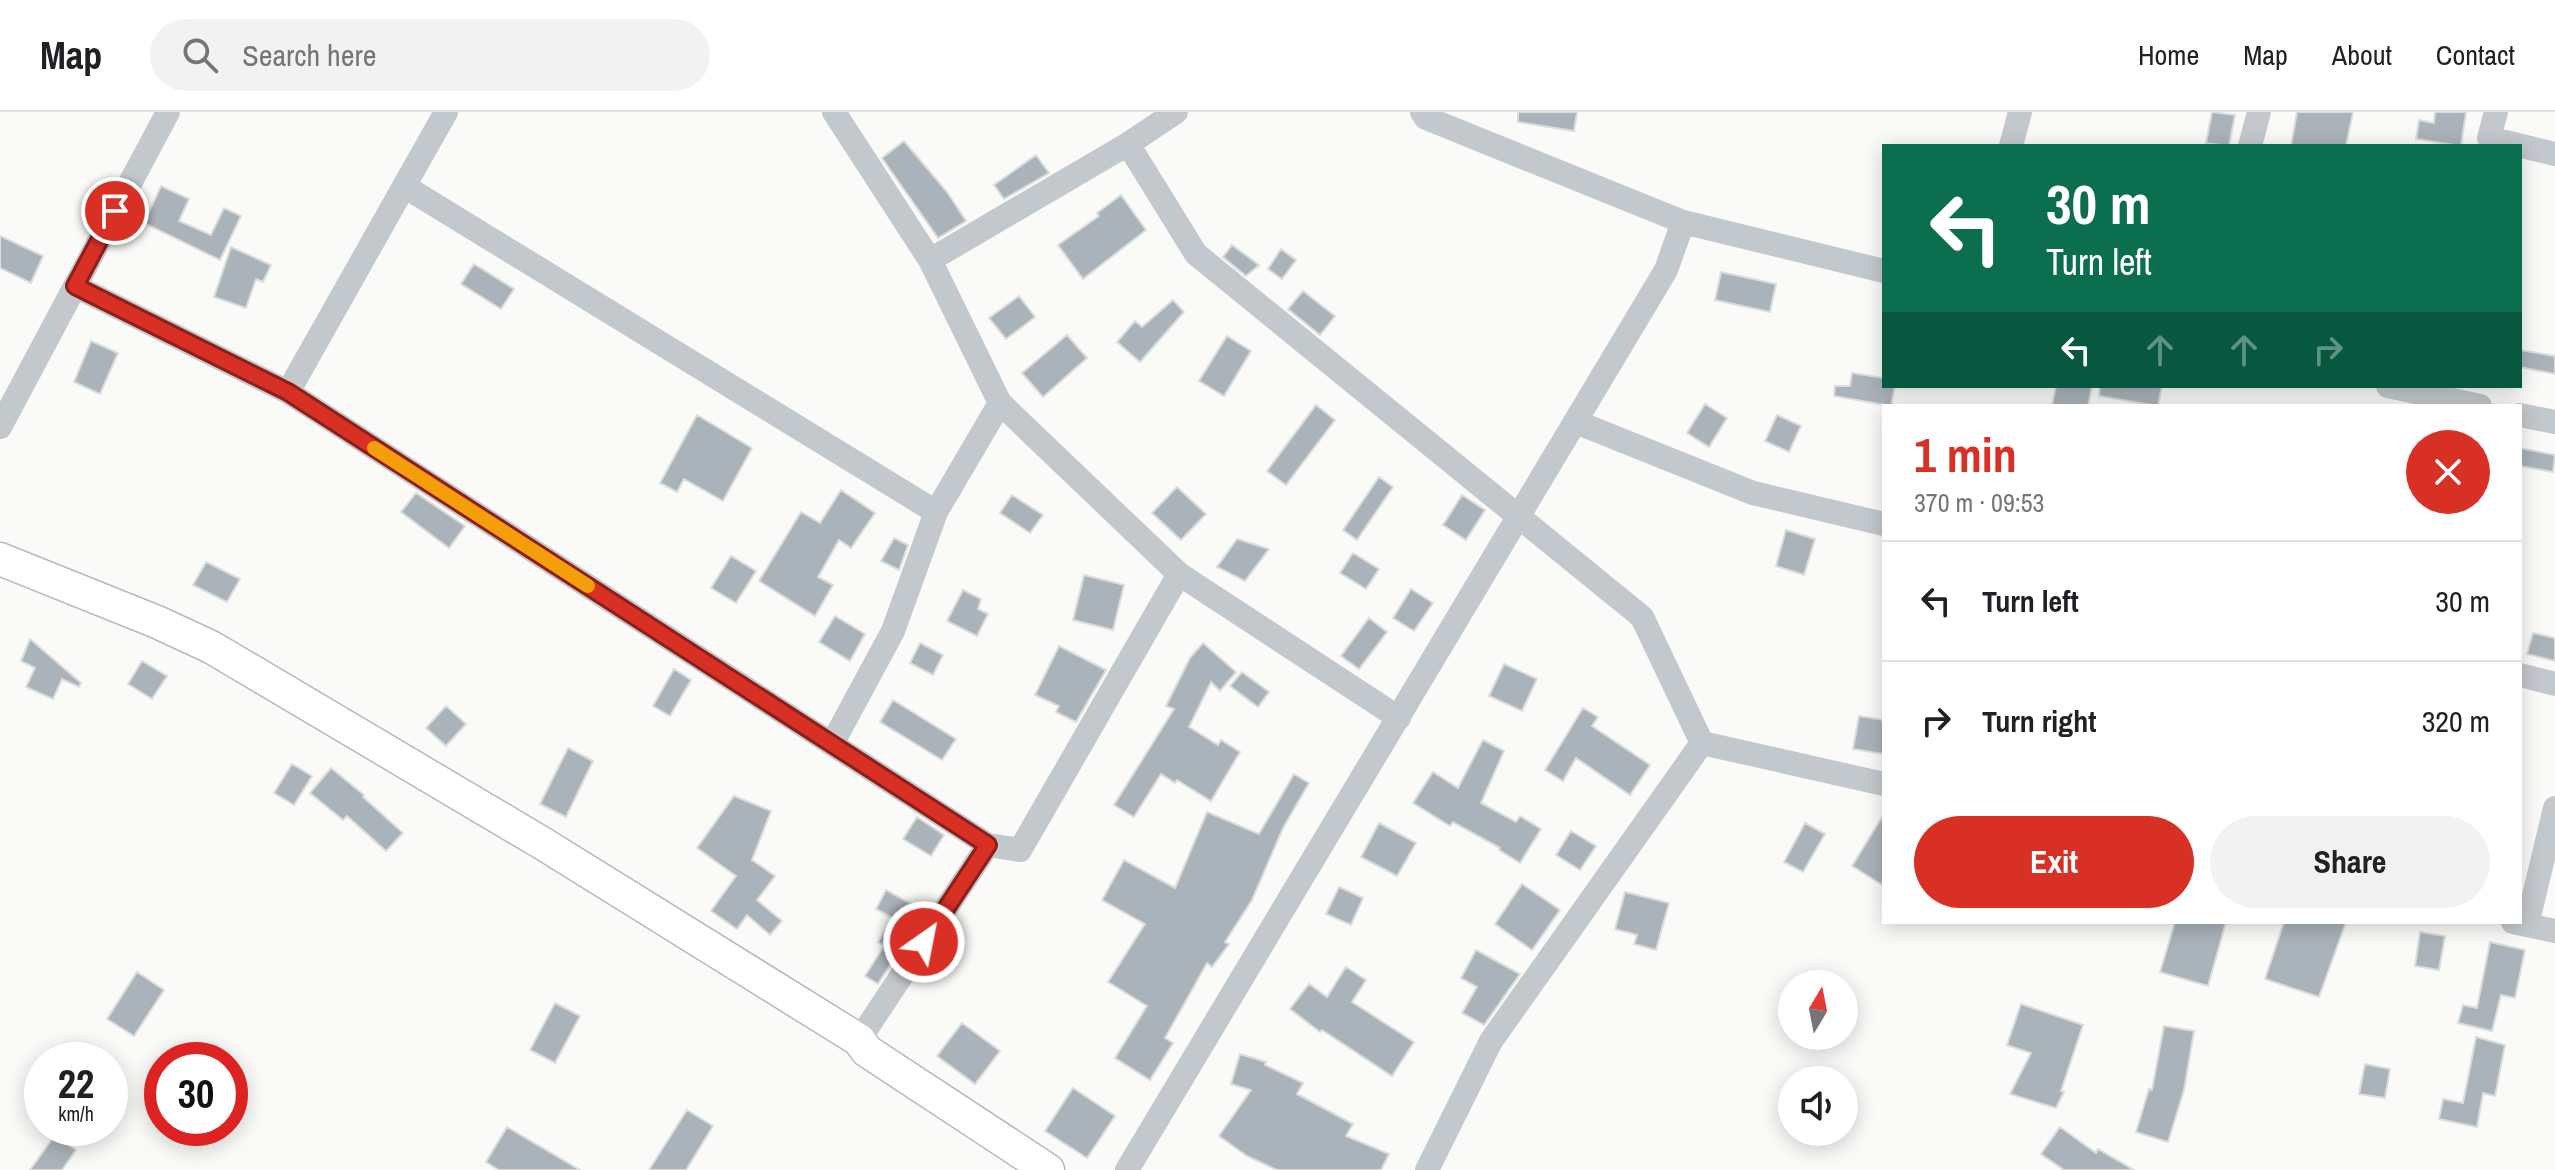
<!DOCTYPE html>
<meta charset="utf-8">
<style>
body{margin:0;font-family:"Archivo Narrow",sans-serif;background:#f2f2f2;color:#202124;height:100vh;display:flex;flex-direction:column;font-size:30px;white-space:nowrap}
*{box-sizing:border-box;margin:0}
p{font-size:26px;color:#757577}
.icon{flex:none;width:44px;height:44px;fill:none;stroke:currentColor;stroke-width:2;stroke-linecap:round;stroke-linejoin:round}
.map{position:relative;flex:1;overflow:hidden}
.panel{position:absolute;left:1882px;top:292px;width:640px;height:520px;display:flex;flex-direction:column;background:#fff;border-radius:0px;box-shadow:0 4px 20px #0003}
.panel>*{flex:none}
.guide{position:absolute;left:1882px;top:32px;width:640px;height:244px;border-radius:0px;box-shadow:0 4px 20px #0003;background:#0b6e4f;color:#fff;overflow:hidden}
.needle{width:52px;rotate:10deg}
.buttons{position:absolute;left:1778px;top:858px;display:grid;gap:16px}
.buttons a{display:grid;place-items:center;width:80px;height:80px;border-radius:50%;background:#fff;box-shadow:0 4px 20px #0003;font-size:40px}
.speed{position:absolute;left:24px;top:930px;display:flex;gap:16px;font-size:40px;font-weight:700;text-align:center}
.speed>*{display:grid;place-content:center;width:104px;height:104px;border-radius:50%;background:#fff;box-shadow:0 4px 20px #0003;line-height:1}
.speed small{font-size:20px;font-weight:400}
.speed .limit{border:12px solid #d22;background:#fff;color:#111}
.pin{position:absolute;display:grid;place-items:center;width:68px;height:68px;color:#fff;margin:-34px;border:4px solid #fff;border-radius:50%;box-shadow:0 2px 8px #0007}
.me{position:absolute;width:88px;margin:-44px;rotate:33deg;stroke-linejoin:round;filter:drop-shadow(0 0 6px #0008)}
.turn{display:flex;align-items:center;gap:28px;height:168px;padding:0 32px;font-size:36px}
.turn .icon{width:104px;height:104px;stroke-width:2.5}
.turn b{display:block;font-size:56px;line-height:68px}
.lanes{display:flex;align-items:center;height:76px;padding:0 32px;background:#0003;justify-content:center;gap:40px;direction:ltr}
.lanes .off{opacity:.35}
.round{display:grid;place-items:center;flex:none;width:84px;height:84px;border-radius:42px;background:#f2f2f2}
.overview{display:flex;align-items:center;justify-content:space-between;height:136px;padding:0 32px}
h1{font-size:48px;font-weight:700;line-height:60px;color:#d93025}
.cta{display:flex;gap:16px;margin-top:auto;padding:16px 32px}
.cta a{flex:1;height:92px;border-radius:48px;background:#d93025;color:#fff;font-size:32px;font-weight:700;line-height:92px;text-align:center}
.cta a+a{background:#f2f2f2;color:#202124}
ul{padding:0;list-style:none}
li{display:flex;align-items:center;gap:24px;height:120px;padding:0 32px;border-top:2px solid #e0e0e0}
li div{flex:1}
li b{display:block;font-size:30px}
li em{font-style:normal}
header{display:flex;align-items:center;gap:48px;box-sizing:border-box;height:112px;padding:0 40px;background:#fff;border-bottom:2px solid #e0e0e0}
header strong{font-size:38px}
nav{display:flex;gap:44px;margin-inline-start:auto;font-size:28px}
.search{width:560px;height:72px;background:#f2f2f2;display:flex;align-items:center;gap:20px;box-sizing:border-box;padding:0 28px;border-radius:44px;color:#757577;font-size:30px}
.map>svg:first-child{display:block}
.building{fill:#aab3b9;stroke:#dcdcda;stroke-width:2}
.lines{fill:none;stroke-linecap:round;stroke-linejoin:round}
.major-casing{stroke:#b5babe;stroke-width:35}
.minor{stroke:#c3c8cc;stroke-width:24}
.major{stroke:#fff;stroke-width:32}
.route-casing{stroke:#8d1f18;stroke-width:20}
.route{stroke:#d93025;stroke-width:14}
.slow{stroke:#f59e0b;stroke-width:14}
</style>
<header>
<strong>Map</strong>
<div class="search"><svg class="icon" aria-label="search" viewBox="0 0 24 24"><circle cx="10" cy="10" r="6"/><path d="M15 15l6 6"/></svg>Search here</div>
<nav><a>Home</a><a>Map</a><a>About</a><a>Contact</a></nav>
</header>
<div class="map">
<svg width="2555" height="1058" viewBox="0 0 2555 1058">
<rect width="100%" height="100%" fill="#fafaf8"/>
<path class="building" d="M 1518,0 L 1577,0 L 1574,19 L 1518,10 Z
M 2212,0 L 2235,3 L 2229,34 L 2206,31 Z
M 2297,0 L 2353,0 L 2346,34 L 2291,34 Z
M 2435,0 L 2466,0 L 2461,34 L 2416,27 L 2419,8 L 2434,11 Z
M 904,29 L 947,80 L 966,109 L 938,126 L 882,46 Z
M 1036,43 L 1049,61 L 1004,87 L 994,73 Z
M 161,74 L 189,87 L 179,109 L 211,123 L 224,96 L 241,104 L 220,148 L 144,111 Z
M 1121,83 L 1146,118 L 1083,167 L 1058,133 L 1099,104 L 1097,101 Z
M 0,124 L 43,144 L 31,171 L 0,156 Z
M 1232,133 L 1259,153 L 1246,164 L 1223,145 Z
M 231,135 L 271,153 L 263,170 L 256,167 L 246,196 L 214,185 Z
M 1281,137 L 1296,148 L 1282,167 L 1268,157 Z
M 474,152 L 514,177 L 501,197 L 461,172 Z
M 1721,160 L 1776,172 L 1770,200 L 1715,188 Z
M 1303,179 L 1335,204 L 1320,223 L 1288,197 Z
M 1019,184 L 1035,205 L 1006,227 L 989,206 Z
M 1173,188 L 1184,200 L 1140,250 L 1117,230 L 1135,209 L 1142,215 Z
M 1067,223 L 1087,246 L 1043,285 L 1022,261 Z
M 1227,224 L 1251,239 L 1224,284 L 1199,269 Z
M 91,229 L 118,241 L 100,282 L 74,270 Z
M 2520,238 L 2555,244 L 2555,262 L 2520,255 Z
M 1852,261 L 1884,266 L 1884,274 L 1895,274 L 1891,294 L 1834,284 L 1835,274 L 1850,274 Z
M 2056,274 L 2092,274 L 2088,294 L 2052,294 Z
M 2100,274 L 2162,274 L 2158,294 L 2099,284 Z
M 1705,292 L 1727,306 L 1709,335 L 1687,321 Z
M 1316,293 L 1335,308 L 1286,373 L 1267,359 Z
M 697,303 L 752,336 L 723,389 L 684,367 L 677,380 L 660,371 Z
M 1777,303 L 1801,314 L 1789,340 L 1765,329 Z
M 2520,336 L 2555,343 L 2553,360 L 2520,354 Z
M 1379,365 L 1393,375 L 1357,428 L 1343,418 Z
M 1177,375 L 1206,402 L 1181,428 L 1152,401 Z
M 841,378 L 875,401 L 851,436 L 839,428 L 818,465 L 833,473 L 815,504 L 759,469 L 801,400 L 820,411 Z
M 416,381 L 465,414 L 449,436 L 401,400 Z
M 1012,383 L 1043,403 L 1030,421 L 1000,401 Z
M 1462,383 L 1485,398 L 1466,428 L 1443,413 Z
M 1786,418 L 1815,427 L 1804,463 L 1776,454 Z
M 894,426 L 908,433 L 899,458 L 881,449 Z
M 1237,427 L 1269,437 L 1245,469 L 1217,455 Z
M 1353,441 L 1379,457 L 1366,477 L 1340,461 Z
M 731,444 L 756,459 L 736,491 L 711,476 Z
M 206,450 L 240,467 L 227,490 L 193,473 Z
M 1084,463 L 1124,473 L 1113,518 L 1073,508 Z
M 1411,477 L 1433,491 L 1414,519 L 1393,506 Z
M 963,478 L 981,487 L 978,497 L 988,502 L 977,524 L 947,509 Z
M 835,504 L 865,522 L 850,549 L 819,530 Z
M 1369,506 L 1387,520 L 1359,557 L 1341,544 Z
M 2533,521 L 2555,526 L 2555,549 L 2527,542 Z
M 30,527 L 81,571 L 79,575 L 62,567 L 53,587 L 26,575 L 35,556 L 21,549 Z
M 920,531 L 943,543 L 933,563 L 910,551 Z
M 1203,531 L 1236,560 L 1220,579 L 1211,570 L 1189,615 L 1218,633 L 1221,628 L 1240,640 L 1211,689 L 1177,668 L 1175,671 L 1161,662 L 1134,705 L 1114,693 L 1174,597 L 1166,594 L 1190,546 Z
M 1059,534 L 1106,558 L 1076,610 L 1056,600 L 1059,594 L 1035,583 Z
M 142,549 L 167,564 L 152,587 L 128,572 Z
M 1504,552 L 1537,567 L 1522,599 L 1489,584 Z
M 674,557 L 691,568 L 670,604 L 653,594 Z
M 1242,560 L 1269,580 L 1258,595 L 1230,574 Z
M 893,588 L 956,627 L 942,648 L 880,610 Z
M 446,594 L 466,612 L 446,634 L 426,616 Z
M 1583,596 L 1598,605 L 1592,614 L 1650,653 L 1630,683 L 1576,646 L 1563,669 L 1545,658 Z
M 1859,604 L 1884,608 L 1884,642 L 1853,637 Z
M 1483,628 L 1504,639 L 1481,691 L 1516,710 L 1520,704 L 1541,717 L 1520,751 L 1499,738 L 1500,736 L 1453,710 L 1450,714 L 1413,691 L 1433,660 L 1458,676 Z
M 568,636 L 593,649 L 566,705 L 540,692 Z
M 292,652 L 312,664 L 294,693 L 274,681 Z
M 331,656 L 364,683 L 363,685 L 403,721 L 386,739 L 347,704 L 343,708 L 310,681 Z
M 1294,662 L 1309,671 L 1283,716 L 1252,788 L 1225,830 L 1229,832 L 1212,855 L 1207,851 L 1165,926 L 1173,931 L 1150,968 L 1115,946 L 1147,894 L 1108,870 L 1145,812 L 1102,788 L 1124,748 L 1175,776 L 1207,700 L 1259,722 Z
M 734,684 L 771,699 L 752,748 L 775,764 L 757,788 L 782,809 L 770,823 L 747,803 L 737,817 L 711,799 L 736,764 L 697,736 Z
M 1884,702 L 1884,774 L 1852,754 Z
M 917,705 L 944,723 L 931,744 L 903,727 Z
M 1379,711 L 1416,731 L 1397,764 L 1361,745 Z
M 1805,711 L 1825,722 L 1803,760 L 1784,750 Z
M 1571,719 L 1596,734 L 1580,758 L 1556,743 Z
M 1522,772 L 1560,798 L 1532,838 L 1495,812 Z
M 1339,775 L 1363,786 L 1351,813 L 1326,802 Z
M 886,778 L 924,799 L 878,872 L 865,864 L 884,834 L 878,830 L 893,806 L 876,797 Z
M 1625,780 L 1669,791 L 1656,838 L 1634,832 L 1637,823 L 1615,817 Z
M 2175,810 L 2226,810 L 2208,874 L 2160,860 Z
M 2284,810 L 2346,810 L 2319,885 L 2265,867 Z
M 2420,820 L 2445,824 L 2439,858 L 2415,854 Z
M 2490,830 L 2525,838 L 2515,886 L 2501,883 L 2492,919 L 2458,911 L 2463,893 L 2477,896 Z
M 1476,838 L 1520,862 L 1484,913 L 1462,901 L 1477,875 L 1461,866 Z
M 1346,855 L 1366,868 L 1352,890 L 1414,930 L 1392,964 L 1322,918 L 1320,920 L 1290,897 L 1309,872 L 1327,885 Z
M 137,860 L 164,878 L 134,924 L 107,907 Z
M 555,891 L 580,904 L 555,951 L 530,938 Z
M 2021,892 L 2083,913 L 2061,979 L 2064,980 L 2056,996 L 2010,982 L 2031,941 L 2007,933 Z
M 962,911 L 1000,939 L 975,972 L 937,944 Z
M 2164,914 L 2194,919 L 2184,978 L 2168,1030 L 2136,1020 L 2149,977 L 2152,978 Z
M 2476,925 L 2505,933 L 2495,984 L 2483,981 L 2477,1015 L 2439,1007 L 2443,987 L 2463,991 Z
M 1240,942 L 1266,950 L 1265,953 L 1303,971 L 1297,982 L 1353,1012 L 1346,1024 L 1389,1042 L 1381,1058 L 1277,1058 L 1247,1044 L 1219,1024 L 1251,978 L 1231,972 Z
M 2365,952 L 2390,957 L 2385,986 L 2359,982 Z
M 1073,976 L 1115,1004 L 1087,1046 L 1045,1019 Z
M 687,998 L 713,1014 L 686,1058 L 649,1058 Z
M 507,1015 L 580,1058 L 499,1058 L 486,1050 Z
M 2060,1015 L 2096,1041 L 2098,1037 L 2134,1058 L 2064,1058 L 2041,1042 Z
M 55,1023 L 76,1038 L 62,1058 L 30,1058 Z"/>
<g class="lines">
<defs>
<path id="major" d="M 0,447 L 157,510 L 211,535 L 542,731 L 859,928 L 867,939 L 1048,1058"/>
</defs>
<use href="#major" class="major-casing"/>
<path class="minor" d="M 834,0 L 930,148 L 1000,291 L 1179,462 L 1399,606
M 1176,0 L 1128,32 L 1196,142 L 1642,505 L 1702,631 L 1884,672
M 1422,0 L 1426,6 L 1683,110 L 1884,159
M 2496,0 L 2489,26 L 2555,42
M 2011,34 L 2020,0
M 2250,34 L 2259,0
M 404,74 L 936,400 L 1000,291
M 930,148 L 1128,32
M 75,174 L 288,280 L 988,733 L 859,928
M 2388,274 L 2480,294
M 288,280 L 446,0
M 2520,303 L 2555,310
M 1576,310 L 1753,381 L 1884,412
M 0,315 L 168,0
M 2520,563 L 2555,572
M 832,632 L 893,519 L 936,400
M 988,733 L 1020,738 L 1179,462
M 2513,810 L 2555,819
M 2527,813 L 2555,696
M 1127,1058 L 1666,158 L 1683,110
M 1427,1058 L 1491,929 L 1702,631"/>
<use href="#major" class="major"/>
</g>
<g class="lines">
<defs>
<path id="route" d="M 115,99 L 75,174 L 288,280 L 988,733 L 924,830"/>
</defs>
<use href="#route" class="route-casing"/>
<use href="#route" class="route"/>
<path class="slow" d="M 374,336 L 588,474"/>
</g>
</svg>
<div class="buttons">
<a><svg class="needle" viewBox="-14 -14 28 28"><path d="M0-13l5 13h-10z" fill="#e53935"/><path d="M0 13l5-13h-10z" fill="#757577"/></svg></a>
<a><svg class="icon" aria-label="sound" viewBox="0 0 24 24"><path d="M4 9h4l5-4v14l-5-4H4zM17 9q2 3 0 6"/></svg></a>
</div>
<div class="speed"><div>22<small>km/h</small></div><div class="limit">30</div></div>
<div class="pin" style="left:115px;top:99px;background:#d93025"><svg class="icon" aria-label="arrive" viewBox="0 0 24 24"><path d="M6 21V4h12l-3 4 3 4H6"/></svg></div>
<svg class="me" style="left:924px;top:830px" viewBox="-20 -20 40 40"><circle r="17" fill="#d93025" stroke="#fff" stroke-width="3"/><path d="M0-11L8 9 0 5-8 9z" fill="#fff"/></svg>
<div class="guide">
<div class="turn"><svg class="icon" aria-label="left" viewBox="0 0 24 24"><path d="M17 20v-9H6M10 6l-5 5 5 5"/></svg><div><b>30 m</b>Turn left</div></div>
<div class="lanes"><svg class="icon" aria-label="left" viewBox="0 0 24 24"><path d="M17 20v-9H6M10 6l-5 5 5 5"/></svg><svg class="icon off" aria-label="ahead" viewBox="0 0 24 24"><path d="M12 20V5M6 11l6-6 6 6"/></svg><svg class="icon off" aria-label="ahead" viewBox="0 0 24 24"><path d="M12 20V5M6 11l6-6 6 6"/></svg><svg class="icon off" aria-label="right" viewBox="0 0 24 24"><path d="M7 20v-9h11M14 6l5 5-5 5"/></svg></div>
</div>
<section class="panel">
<div class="overview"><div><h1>1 min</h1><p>370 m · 09:53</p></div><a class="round" style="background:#d93025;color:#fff"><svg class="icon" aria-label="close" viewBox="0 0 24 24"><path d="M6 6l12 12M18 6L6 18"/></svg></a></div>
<ul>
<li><svg class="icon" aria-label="left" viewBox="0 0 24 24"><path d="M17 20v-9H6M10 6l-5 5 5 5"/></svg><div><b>Turn left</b></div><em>30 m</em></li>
<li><svg class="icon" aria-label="right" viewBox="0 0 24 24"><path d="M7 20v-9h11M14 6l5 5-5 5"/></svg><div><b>Turn right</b></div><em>320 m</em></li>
</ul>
<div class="cta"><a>Exit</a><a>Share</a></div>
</section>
</div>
